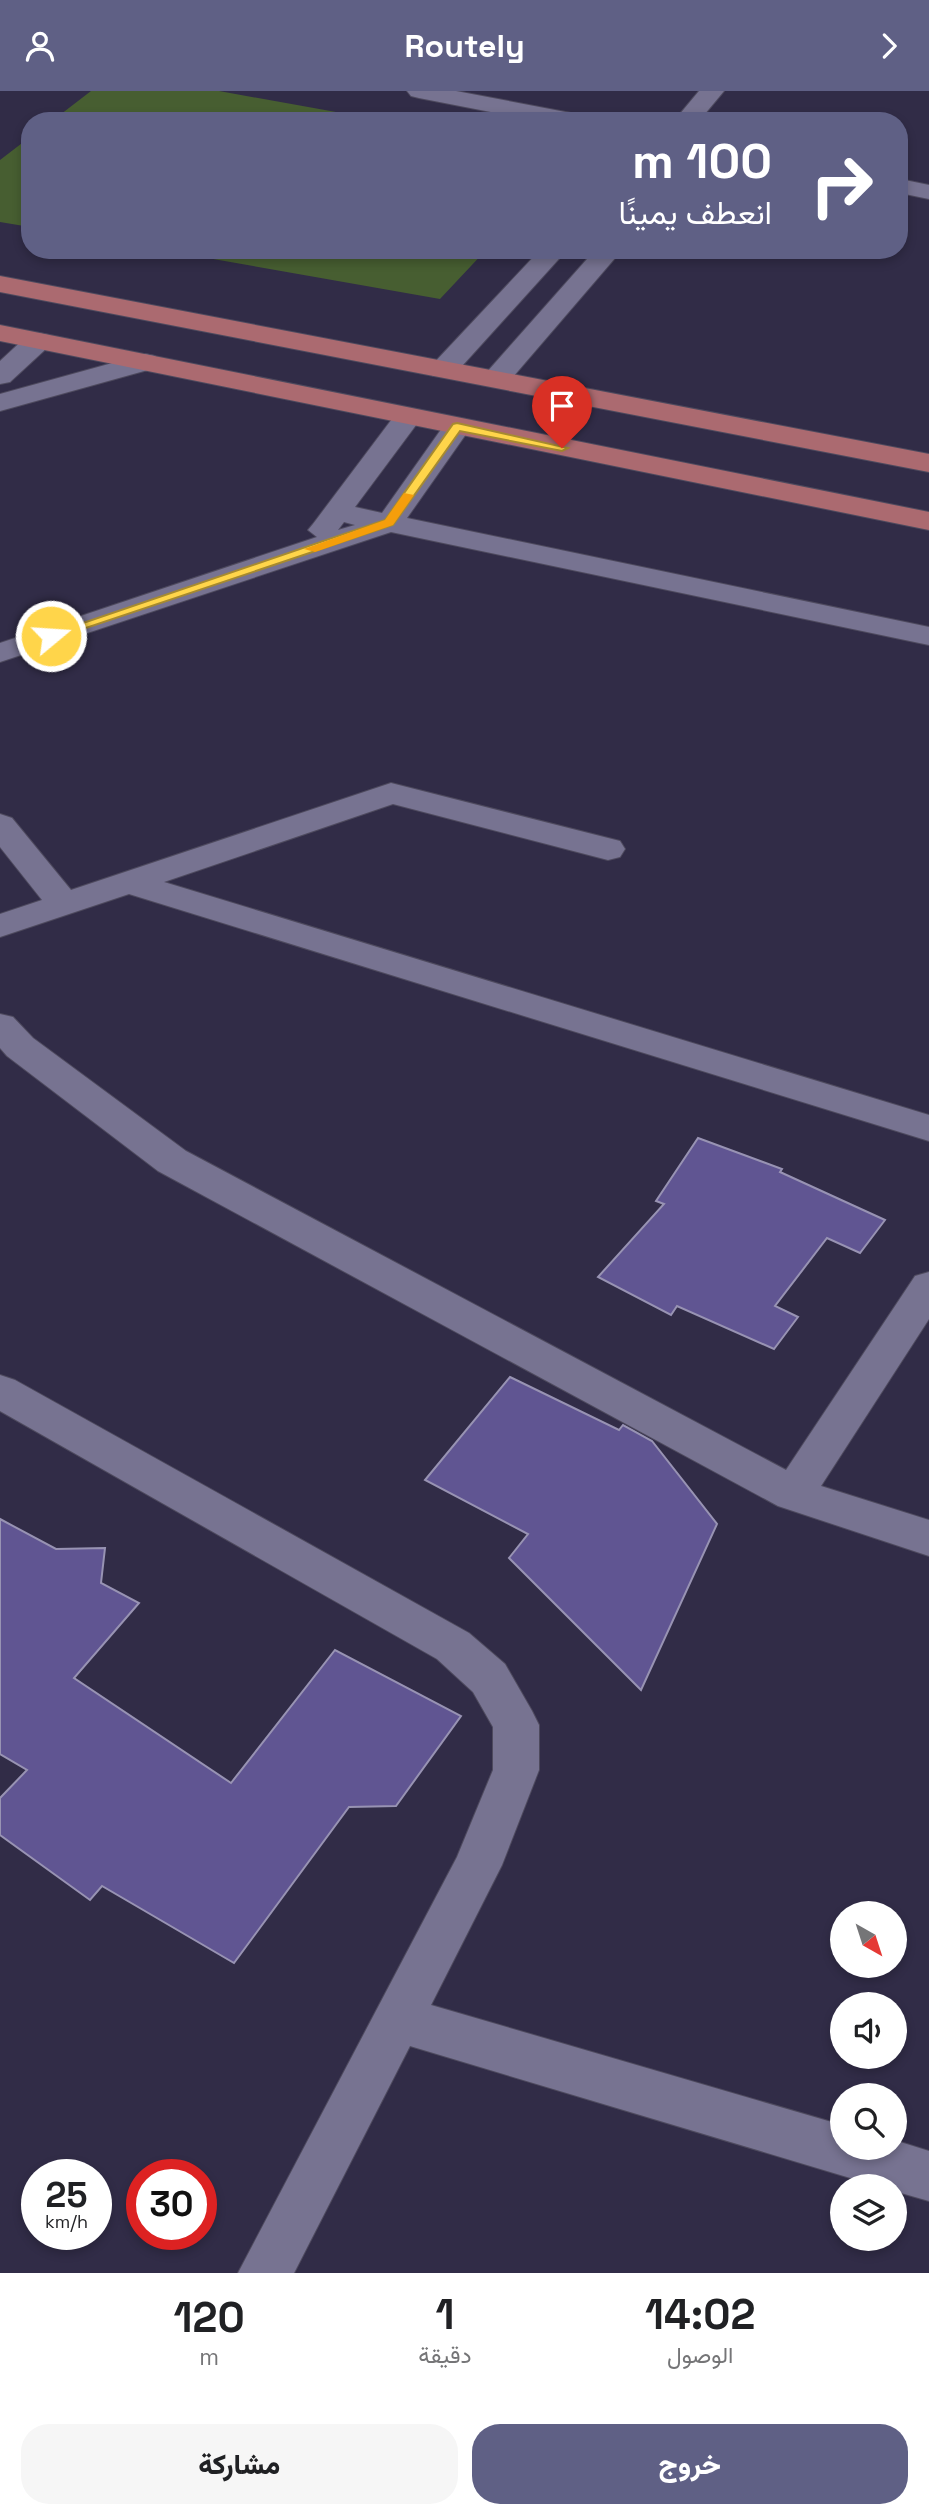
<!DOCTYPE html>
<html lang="ar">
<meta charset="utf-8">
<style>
body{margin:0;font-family:"Space Grotesk",Vazirmatn,sans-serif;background:#f6f6f6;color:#202124;direction:rtl;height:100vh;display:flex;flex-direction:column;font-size:26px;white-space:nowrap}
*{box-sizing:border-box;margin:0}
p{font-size:23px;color:#757577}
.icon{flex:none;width:38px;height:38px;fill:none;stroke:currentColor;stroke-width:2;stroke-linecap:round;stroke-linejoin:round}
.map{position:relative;height:2182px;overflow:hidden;direction:ltr}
.sheet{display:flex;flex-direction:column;background:#fff;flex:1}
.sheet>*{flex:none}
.guide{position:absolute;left:21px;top:21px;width:887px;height:147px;border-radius:28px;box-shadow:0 4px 10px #0003;direction:rtl;background:#5f6085;color:#fff;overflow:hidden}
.needle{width:46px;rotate:141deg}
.controls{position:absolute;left:830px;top:1810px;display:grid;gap:14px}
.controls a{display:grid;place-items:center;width:77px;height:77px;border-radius:50%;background:#fff;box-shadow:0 4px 10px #0003;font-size:35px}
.speed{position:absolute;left:21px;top:2068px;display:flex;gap:14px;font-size:35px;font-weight:700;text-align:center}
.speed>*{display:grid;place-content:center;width:91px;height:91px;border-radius:50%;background:#fff;box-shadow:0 4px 10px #0003;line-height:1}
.speed small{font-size:18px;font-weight:400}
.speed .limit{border:10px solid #d22;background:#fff;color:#111}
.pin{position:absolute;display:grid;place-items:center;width:60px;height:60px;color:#fff;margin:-72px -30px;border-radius:50% 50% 50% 0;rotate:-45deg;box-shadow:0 0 7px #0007}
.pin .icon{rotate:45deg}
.me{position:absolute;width:77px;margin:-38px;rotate:72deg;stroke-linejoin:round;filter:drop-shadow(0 0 5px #0008)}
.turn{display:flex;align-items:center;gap:24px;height:147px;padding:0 21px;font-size:32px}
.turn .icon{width:91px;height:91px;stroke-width:2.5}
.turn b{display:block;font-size:49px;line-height:60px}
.eta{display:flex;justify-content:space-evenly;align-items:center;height:119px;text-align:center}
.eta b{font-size:42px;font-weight:800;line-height:49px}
.button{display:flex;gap:14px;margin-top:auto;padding:14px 21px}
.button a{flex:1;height:80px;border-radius:28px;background:#5f6085;color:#fff;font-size:28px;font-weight:800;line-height:80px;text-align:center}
.button a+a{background:#f6f6f6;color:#202124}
header{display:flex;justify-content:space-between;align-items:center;height:91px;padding:0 21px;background:#5f6085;color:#fff;font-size:32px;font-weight:800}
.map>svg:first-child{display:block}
.green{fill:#475e31}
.building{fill:#605592;stroke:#9893b3;stroke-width:2}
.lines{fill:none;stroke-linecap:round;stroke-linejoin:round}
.minor-casing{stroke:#4e4a5e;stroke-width:2}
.major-casing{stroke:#4e4a5e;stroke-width:2}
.minor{fill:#777391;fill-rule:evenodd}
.major{fill:#ab6a70;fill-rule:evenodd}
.route{fill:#ffd54a;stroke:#a68a30;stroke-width:2}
.slow{fill:#f59e0b}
</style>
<header><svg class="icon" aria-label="forward" viewBox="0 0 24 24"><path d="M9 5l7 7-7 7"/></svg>Routely<svg class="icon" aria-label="person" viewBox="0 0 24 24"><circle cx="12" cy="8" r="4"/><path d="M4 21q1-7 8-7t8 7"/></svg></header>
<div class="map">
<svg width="929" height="2182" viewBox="0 0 929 2182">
<rect width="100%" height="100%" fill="#312c47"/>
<path class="green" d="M 91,0 L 219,0 L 386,30 L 52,30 Z
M 30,46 L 30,136 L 0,131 L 0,69 Z
M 162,159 L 486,159 L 440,208 Z"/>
<path class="building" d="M 698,1047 L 782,1078 L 780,1081 L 885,1129 L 860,1162 L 827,1147 L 775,1215 L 798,1226 L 774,1258 L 677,1215 L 671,1224 L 598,1186 L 664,1113 L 656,1110 Z
M 510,1286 L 619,1339 L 623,1334 L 652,1350 L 717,1433 L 641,1599 L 509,1467 L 528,1443 L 425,1389 Z
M 0,1428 L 56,1458 L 105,1457 L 101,1492 L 139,1512 L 74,1587 L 231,1692 L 335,1559 L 461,1625 L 396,1715 L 349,1716 L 234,1872 L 102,1795 L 90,1809 L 0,1744 L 0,1707 L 27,1679 L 0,1663 Z"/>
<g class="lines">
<defs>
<path id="minor" d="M 407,0 L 456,0 L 576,23 L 584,25 L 588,30 L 537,30 L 419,7 L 411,5 Z
M 699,0 L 724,0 L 699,30 L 674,30 Z
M 900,88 L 929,94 L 929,108 L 900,102 Z
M 540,159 L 567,159 L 453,285 L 433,285 L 429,279 L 433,273 Z
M 595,159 L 622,159 L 507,293 L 487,293 L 483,287 L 487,281 Z
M 38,242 L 48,244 L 51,250 L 48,256 L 10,291 L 0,293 L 0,270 L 28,244 Z
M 145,263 L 155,265 L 159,271 L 155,277 L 0,320 L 0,303 Z
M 408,318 L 418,320 L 422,326 L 355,416 L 382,422 L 447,330 L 457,328 L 467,330 L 471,336 L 407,427 L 929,536 L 929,554 L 391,441 L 0,571 L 0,552 L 317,446 L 308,439 L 313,433 L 398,320 ZM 344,431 L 355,434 L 338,439 Z
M 391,692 L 620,750 L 625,758 L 620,766 L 608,769 L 393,713 L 164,791 L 929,1024 L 929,1050 L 129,803 L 0,846 L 0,823 L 42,809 L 0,756 L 0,723 L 12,727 L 71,799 Z
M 0,923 L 13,926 L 33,947 L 186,1060 L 786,1379 L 915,1185 L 929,1181 L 929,1228 L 821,1395 L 929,1429 L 929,1465 L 778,1415 L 158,1080 L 7,965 L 0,957 Z
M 0,1284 L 15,1289 L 469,1542 L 505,1573 L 532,1620 L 539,1634 L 539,1679 L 502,1774 L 431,1914 L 842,2034 L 842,2056 L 894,2056 L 894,2049 L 929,2060 L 929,2110 L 894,2100 L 894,2095 L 877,2095 L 410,1955 L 294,2182 L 238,2182 L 457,1766 L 493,1679 L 493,1636 L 473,1601 L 437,1568 L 0,1320 Z"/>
<path id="major" d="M 0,185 L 929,363 L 929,381 L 0,201 Z
M 0,234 L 929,421 L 929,439 L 0,250 Z"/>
</defs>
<use href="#minor" class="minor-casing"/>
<use href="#major" class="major-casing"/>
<use href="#minor" class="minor"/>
<use href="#major" class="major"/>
</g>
<path class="route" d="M 457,332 L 568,357 L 562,360 L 460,340 L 393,434 L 56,547 L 45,545 L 385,429 L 453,333 Z"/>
<path class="slow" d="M 404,402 L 414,404 L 393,434 L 315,461 L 304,458 L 385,429 Z"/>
</svg>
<div class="controls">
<a><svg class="needle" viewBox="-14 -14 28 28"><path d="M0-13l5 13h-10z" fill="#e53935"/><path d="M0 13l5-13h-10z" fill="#757577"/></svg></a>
<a><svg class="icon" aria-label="sound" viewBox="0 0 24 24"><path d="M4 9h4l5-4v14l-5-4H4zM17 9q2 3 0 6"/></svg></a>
<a><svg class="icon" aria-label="search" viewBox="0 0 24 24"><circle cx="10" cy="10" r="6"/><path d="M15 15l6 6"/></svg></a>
<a><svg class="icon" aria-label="layers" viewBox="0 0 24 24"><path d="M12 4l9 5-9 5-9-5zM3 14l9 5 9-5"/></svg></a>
</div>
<div class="speed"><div>25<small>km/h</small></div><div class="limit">30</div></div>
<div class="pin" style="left:562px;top:357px;background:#d93025"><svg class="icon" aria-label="arrive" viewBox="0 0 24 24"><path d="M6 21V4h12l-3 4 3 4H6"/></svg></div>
<svg class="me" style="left:51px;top:545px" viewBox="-20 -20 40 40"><circle r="17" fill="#ffd54a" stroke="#fff" stroke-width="3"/><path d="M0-11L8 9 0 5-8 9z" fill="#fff"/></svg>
<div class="guide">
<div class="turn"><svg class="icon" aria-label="right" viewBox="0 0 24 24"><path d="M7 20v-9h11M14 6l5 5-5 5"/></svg><div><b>100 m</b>انعطف يمينًا</div></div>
</div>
</div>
<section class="sheet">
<div class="eta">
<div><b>14:02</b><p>الوصول</p></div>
<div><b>1</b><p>دقيقة</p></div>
<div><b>120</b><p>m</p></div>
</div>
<div class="button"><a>خروج</a><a>مشاركة</a></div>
</section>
